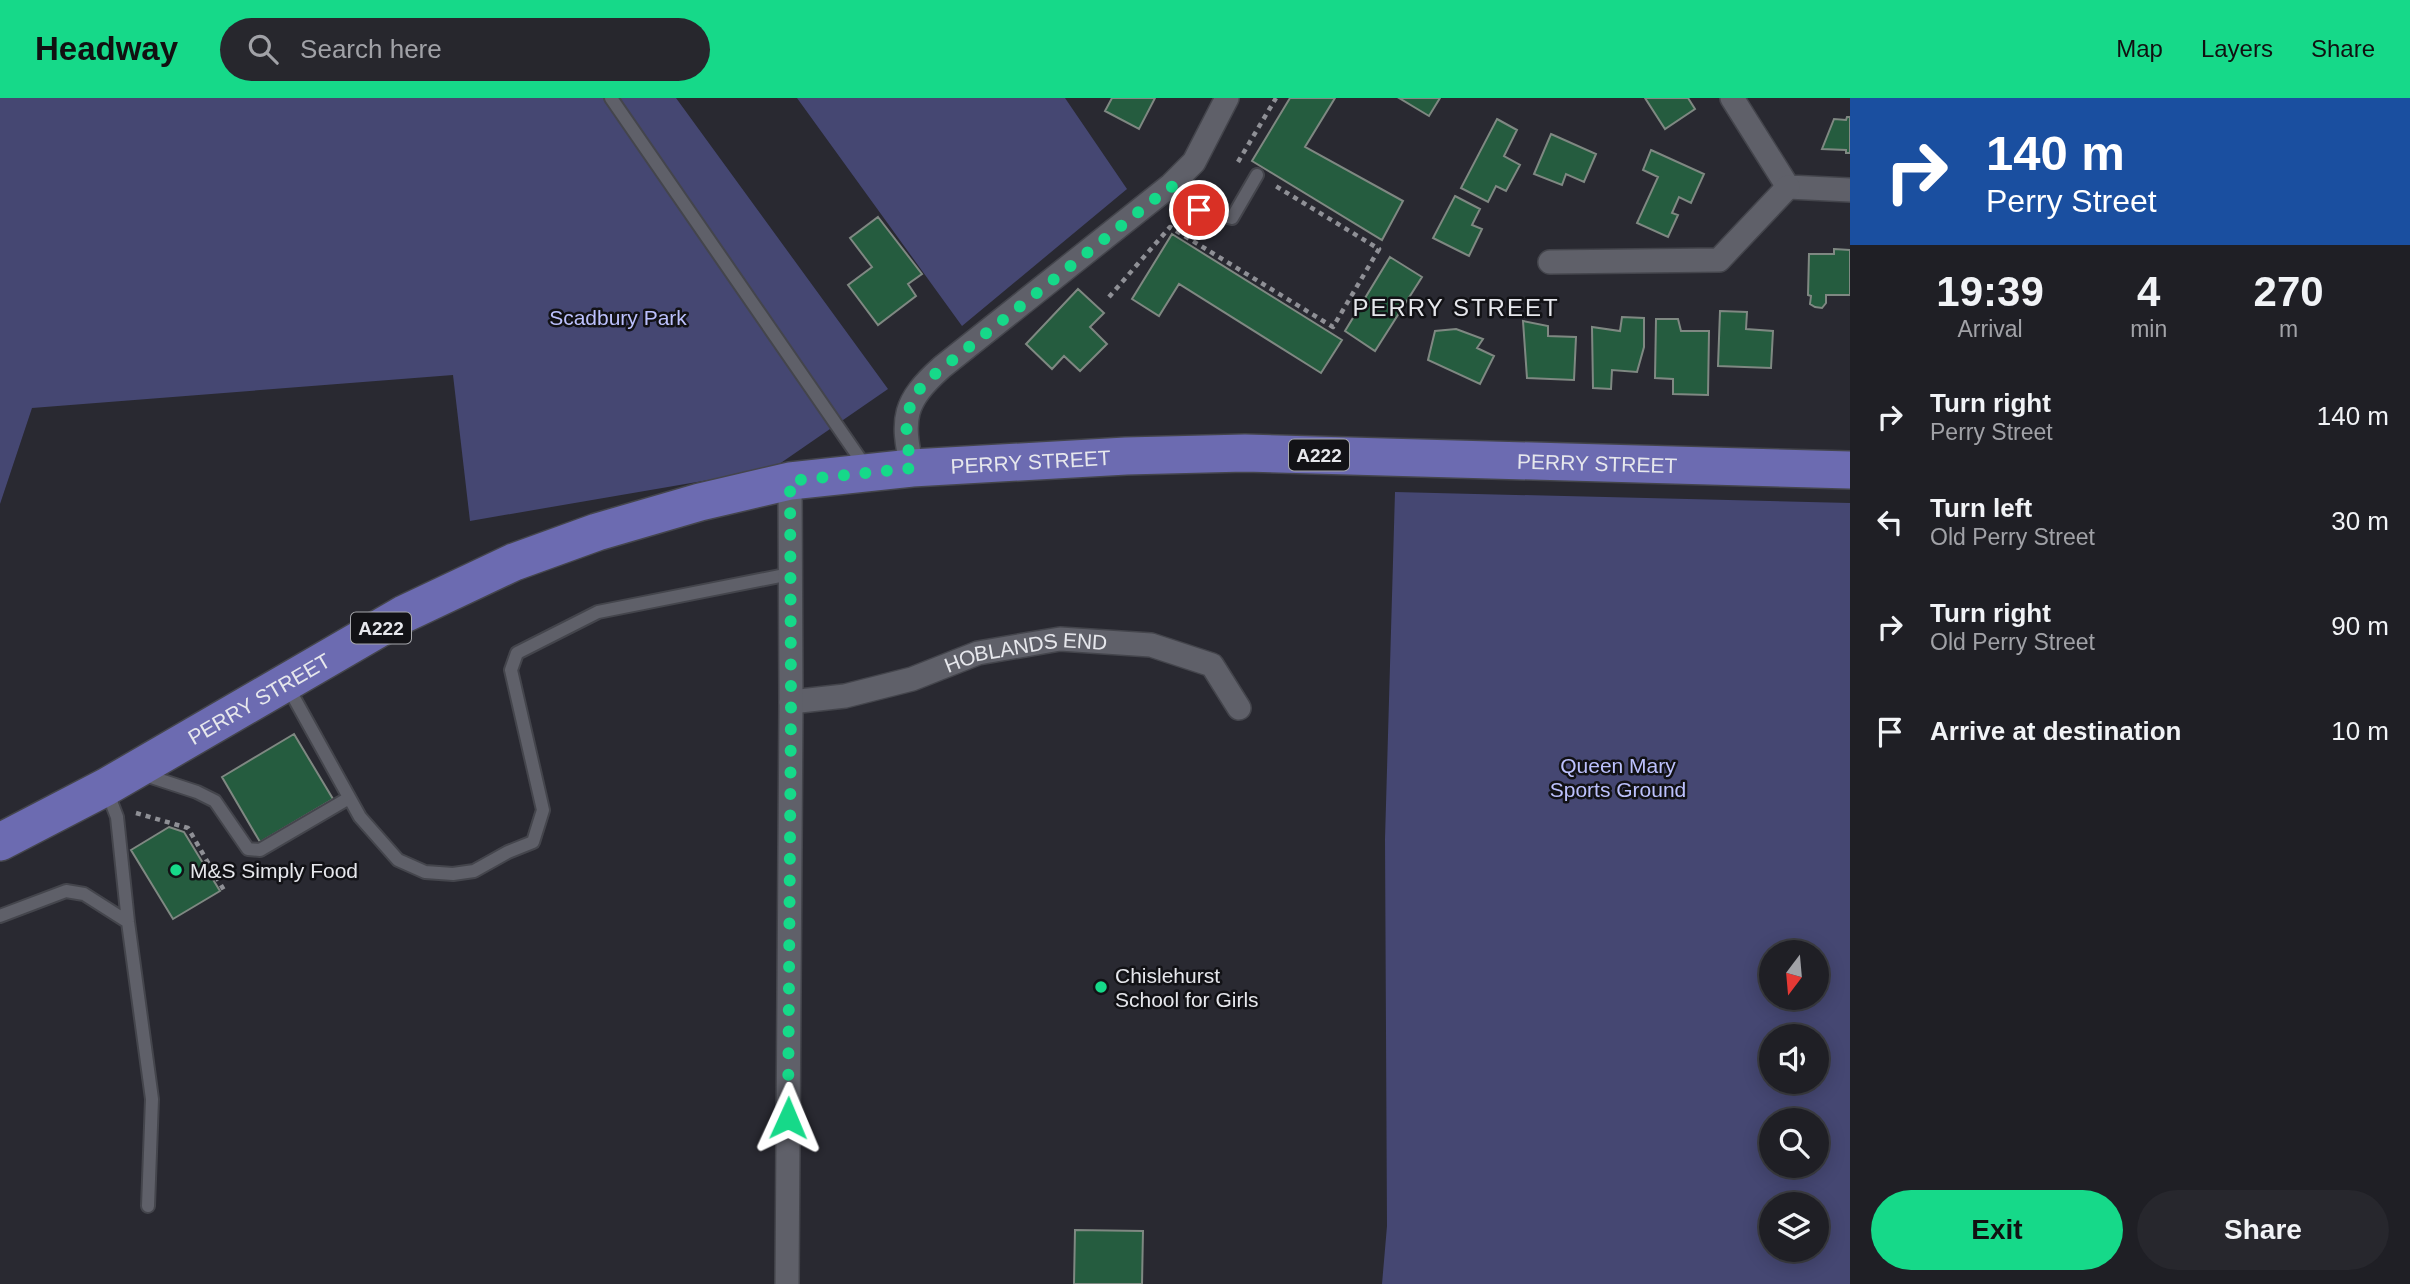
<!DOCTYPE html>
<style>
body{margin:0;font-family:Helvetica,sans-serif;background:#27272d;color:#f1f3f6;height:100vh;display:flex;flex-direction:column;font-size:26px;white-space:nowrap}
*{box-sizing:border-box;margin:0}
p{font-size:23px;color:#a1a2a7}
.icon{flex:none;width:38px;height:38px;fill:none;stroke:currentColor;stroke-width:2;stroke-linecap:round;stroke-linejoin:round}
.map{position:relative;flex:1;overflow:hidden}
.drawer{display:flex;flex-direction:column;background:#1f1f25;width:560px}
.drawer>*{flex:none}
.guide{background:#1a4fa0;color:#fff;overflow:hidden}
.needle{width:46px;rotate:196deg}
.buttons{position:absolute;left:1759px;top:842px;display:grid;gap:14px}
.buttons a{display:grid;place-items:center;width:70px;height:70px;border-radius:50%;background:#1f1f25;box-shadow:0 4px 18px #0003,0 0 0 2px #3c3d42;font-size:35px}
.pin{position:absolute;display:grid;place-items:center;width:60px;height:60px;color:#fff;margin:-30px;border:4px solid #fff;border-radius:50%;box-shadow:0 2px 7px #0007}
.me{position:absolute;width:77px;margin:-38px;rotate:1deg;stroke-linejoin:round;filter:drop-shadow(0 0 5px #0008)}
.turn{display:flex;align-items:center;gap:24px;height:147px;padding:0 21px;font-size:32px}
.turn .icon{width:91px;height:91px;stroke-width:2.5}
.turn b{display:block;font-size:49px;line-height:60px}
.eta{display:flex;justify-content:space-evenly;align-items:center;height:119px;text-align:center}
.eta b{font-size:42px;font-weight:800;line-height:49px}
.primary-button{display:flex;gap:14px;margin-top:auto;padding:14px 21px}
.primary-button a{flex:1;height:80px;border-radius:42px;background:#16d989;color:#111;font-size:28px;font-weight:800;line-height:80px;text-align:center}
.primary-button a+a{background:#27272d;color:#f1f3f6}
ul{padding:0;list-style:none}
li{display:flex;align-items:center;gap:21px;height:105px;padding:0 21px}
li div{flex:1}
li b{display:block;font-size:26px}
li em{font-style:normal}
header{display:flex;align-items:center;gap:42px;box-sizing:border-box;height:98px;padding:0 35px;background:#16d989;color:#111}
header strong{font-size:33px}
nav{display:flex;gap:38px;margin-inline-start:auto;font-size:24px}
.search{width:490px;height:63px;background:#27272d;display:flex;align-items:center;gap:18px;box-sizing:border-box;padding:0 24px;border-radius:38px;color:#a1a2a7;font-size:26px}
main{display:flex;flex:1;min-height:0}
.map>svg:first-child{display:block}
.green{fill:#454772;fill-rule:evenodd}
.building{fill:#255c3f;stroke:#7f8882;stroke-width:2}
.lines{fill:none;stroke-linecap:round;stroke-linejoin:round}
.service-casing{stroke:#44454c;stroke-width:16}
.minor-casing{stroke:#44454c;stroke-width:26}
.primary-casing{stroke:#44454c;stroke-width:40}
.path{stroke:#8f9096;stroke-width:4.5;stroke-dasharray:5 5;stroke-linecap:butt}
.service{stroke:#5f6069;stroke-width:12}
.minor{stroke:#5f6069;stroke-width:23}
.primary{stroke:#6c6bb1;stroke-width:37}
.route{stroke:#16d989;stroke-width:12;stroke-dasharray:0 21.6}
.poi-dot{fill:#16d989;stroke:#121216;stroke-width:2.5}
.labels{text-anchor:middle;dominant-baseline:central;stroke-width:5;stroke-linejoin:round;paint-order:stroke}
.shield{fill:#121216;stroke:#a6a7ac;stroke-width:2}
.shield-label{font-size:19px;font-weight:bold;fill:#e6e7ec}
.park-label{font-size:21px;fill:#bcc1fd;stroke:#121216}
.street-label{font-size:21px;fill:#e6e7ec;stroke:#121216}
.poi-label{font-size:21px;fill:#e6e7ec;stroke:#121216;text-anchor:start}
.quarter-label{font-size:24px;letter-spacing:2px;fill:#e6e7ec;stroke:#121216}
</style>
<header>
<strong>Headway</strong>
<div class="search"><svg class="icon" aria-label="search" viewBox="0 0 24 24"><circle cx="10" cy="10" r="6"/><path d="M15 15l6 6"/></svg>Search here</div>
<nav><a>Map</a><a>Layers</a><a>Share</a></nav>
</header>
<main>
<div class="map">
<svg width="1850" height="1186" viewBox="0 0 1850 1186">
<rect width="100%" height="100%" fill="#292931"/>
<path class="green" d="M 0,0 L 676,0 L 888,291 L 772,371 L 470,423 L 453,277 L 32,310 L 0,406 Z
M 797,0 L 1065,0 L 1127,91 L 962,228 Z
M 1395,394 L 1850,405 L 1850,1186 L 1382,1186 L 1387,1128 L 1385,741 ZM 1816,854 L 1816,900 L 1771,900 L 1771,854 ZM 1816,938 L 1816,984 L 1771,984 L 1771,938 ZM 1771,1022 L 1816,1022 L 1816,1068 L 1771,1068 ZM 1771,1106 L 1816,1106 L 1816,1152 L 1771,1152 Z"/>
<path class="building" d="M 1112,0 L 1155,0 L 1139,31 L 1105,13 Z
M 1290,0 L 1335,0 L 1305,49 L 1403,103 L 1382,142 L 1252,63 Z
M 1399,0 L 1440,0 L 1429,18 Z
M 1645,0 L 1688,0 L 1695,11 L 1665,31 Z
M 1847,19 L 1850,19 L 1850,55 L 1846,55 L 1846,52 L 1822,51 L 1834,21 L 1846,22 Z
M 1497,21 L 1517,32 L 1504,58 L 1520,67 L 1506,93 L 1496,88 L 1488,104 L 1461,90 Z
M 1551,36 L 1596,56 L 1584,84 L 1566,76 L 1562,87 L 1534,76 Z
M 1651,52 L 1704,76 L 1691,105 L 1679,99 L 1672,115 L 1678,117 L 1668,139 L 1637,125 L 1658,79 L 1643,72 Z
M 1455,98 L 1480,111 L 1472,127 L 1482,131 L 1469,158 L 1433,140 Z
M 878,119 L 922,176 L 908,186 L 916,198 L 878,227 L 848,187 L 872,169 L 850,140 Z
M 1172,136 L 1342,242 L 1321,275 L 1179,186 L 1159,218 L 1132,201 Z
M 1834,151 L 1850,152 L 1850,197 L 1826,197 L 1826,205 L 1822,210 L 1815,209 L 1810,206 L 1811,198 L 1808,197 L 1809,156 L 1834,156 Z
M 1390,159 L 1422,179 L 1375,253 L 1345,233 Z
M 1078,191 L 1104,215 L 1090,229 L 1107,246 L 1080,273 L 1064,258 L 1052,271 L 1026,246 Z
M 1720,213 L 1747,214 L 1746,231 L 1773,233 L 1771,270 L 1718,268 Z
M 1622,219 L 1644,220 L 1644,249 L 1637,274 L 1612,272 L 1611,291 L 1593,290 L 1592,229 L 1620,233 Z
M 1656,221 L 1678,221 L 1681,233 L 1709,233 L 1708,297 L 1673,296 L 1673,281 L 1655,280 Z
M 1523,223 L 1548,228 L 1548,238 L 1576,239 L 1574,282 L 1527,280 Z
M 1456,231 L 1483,241 L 1477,250 L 1494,258 L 1480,286 L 1428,262 L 1435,233 Z
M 294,636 L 333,701 L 260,744 L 222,679 Z
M 169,729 L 184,734 L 220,793 L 173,821 L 131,752 Z
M 1075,1132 L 1143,1133 L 1142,1186 L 1074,1186 Z"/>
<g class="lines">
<defs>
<path id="service" d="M 611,0 L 867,371
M 1171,87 L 1199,112 L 1232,120 L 1257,77
M 288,589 L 360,719 L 398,762 L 425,774 L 453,776 L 474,773 L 508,754 L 533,744 L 543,712 L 511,572 L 517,555 L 598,514 L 790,476
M 142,676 L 197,694 L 215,703 L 248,751 L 260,752 L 349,700
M 107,693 L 117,719 L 128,824 L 152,1001 L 148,1108
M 0,818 L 66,793 L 84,796 L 128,824"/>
<g id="minor">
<path d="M 1732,0 L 1788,89 L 1850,92"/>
<path d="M 1550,164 L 1719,162 L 1788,89"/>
<path d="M 912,370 C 901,320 903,304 942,269 L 1171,87 L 1194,64 L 1227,0"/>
<path id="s1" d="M 791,604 L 845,598 L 912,581 L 978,555 L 1060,541 L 1151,547 L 1212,567 L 1239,610"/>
<path d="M 787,1186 L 791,604 L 790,383"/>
</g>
<g id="primary">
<path id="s2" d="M 0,744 L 106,689 L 404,516 L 514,464 L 597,434 L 700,404 L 790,383 L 912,370 L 1126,358 L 1245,355 L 1850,372"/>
</g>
</defs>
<use href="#service" class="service-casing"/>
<use href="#minor" class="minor-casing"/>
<use href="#primary" class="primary-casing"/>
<path class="path" d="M 1238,64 L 1276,0
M 1109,199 L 1170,129 L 1333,229 L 1379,151 L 1274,87
M 136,715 L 188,730 L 225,794"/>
<use href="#service" class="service"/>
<use href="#minor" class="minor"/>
<use href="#primary" class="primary"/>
</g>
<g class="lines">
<path class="route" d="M 788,1020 L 791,604 L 790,383 L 912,370 C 904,334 901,306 930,280 L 1171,88 L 1199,112"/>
</g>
<g class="poi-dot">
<circle cx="176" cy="772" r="7"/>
<circle cx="1101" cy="889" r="7"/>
</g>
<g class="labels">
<g class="shield">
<rect x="1289" y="341.5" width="60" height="31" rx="5"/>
<rect x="351" y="514.5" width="60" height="31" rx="5"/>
</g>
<g class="shield-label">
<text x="1319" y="357">A222</text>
<text x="381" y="530">A222</text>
</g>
<g class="park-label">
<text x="618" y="219">Scadbury Park</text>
<text x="1618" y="667">Queen Mary<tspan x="1618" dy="24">Sports Ground</tspan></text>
</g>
<g class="street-label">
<text stroke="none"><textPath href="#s2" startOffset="1115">PERRY STREET</textPath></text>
<text stroke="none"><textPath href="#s2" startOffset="1682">PERRY STREET</textPath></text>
<text stroke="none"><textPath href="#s1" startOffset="242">HOBLANDS END</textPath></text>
<text stroke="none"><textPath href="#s2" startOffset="296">PERRY STREET</textPath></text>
</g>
<g class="poi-label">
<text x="190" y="772">M&amp;S Simply Food</text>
<text x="1115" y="877">Chislehurst<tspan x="1115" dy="24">School for Girls</tspan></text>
</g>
<g class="quarter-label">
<text x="1456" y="209">PERRY STREET</text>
</g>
</g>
</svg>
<div class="buttons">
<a><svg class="needle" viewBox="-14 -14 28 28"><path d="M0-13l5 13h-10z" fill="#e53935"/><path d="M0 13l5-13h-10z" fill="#a1a2a7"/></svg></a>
<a><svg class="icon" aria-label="sound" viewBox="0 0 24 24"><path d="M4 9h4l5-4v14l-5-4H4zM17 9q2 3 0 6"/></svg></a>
<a><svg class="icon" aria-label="search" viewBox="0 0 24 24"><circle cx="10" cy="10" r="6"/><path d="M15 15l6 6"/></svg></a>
<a><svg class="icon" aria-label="layers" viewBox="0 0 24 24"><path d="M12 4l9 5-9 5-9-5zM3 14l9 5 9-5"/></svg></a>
</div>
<div class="pin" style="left:1199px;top:112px;background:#d93025"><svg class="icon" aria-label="arrive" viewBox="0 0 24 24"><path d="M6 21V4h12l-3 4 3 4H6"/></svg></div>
<svg class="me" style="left:788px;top:1020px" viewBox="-20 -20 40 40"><path d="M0-17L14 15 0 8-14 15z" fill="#16d989" stroke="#fff" stroke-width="4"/></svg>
</div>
<section class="drawer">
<div class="guide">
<div class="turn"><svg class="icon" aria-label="right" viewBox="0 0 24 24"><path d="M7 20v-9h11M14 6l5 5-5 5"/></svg><div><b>140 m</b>Perry Street</div></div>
</div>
<div class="eta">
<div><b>19:39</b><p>Arrival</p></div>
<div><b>4</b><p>min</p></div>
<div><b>270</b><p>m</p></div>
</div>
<ul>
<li><svg class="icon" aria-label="right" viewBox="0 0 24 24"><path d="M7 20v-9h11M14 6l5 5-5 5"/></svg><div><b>Turn right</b><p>Perry Street</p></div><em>140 m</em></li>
<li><svg class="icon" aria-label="left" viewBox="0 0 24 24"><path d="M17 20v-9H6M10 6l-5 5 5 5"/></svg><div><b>Turn left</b><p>Old Perry Street</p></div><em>30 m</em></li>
<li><svg class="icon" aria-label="right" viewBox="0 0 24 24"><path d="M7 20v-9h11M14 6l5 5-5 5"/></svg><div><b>Turn right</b><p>Old Perry Street</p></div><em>90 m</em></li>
<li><svg class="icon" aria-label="arrive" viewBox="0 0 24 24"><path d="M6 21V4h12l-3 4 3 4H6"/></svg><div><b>Arrive at destination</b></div><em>10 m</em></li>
</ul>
<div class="primary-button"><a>Exit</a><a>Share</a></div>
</section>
</main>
